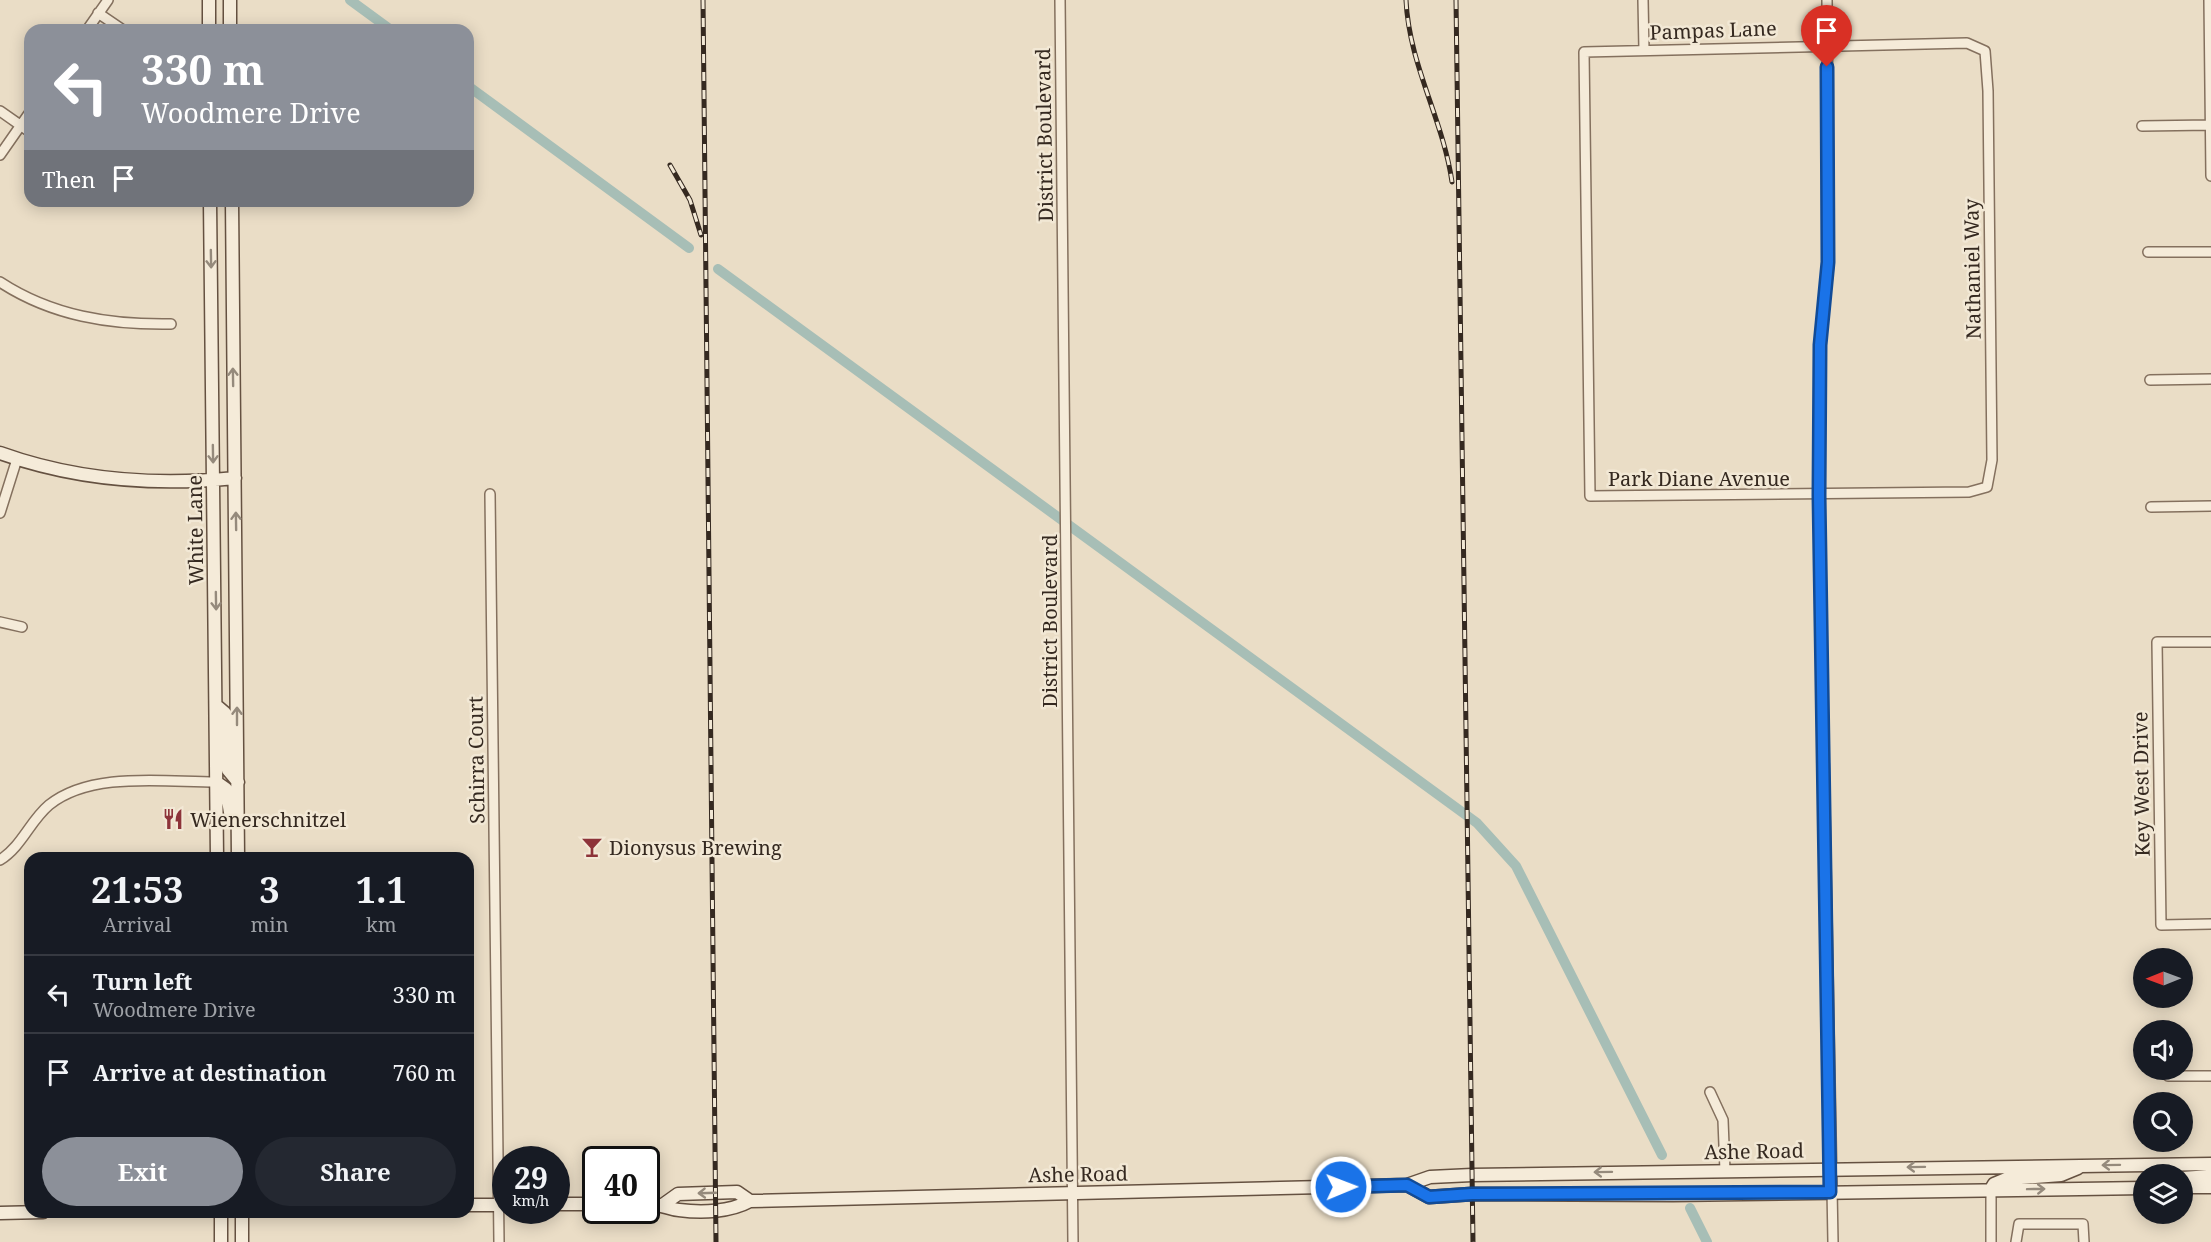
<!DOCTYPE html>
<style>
body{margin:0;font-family:"Noto Serif",serif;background:#242831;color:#f1f3f6;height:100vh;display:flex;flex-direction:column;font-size:22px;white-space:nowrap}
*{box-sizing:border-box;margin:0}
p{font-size:20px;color:#9ea1a6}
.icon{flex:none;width:33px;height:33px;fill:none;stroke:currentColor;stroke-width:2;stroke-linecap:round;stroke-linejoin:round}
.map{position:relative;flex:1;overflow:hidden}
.details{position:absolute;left:24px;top:852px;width:450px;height:366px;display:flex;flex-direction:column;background:#171b24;border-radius:18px;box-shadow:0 3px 15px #0003}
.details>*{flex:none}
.guide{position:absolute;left:24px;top:24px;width:450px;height:183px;border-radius:18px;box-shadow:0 3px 15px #0003;background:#8c9099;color:#fff;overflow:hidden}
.needle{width:39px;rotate:269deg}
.fabs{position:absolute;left:2133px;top:948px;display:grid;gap:12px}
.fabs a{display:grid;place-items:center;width:60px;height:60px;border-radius:50%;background:#171b24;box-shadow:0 3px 15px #0003;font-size:30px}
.speed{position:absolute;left:492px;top:1146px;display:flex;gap:12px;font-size:30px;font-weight:700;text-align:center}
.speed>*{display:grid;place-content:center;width:78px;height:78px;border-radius:50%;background:#171b24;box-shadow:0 3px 15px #0003;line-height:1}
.speed small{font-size:15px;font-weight:400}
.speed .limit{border:3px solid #111;border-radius:9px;background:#fff;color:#111}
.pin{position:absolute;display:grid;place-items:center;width:51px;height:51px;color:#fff;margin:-62px -26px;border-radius:50% 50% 50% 0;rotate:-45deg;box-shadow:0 0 6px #0007}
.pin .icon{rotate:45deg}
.me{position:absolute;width:66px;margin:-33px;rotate:89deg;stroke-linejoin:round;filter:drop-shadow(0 0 4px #0008)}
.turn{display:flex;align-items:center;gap:21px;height:126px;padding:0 18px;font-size:27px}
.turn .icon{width:78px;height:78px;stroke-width:2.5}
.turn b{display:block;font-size:42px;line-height:51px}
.then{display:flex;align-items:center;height:57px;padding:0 18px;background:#0003;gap:12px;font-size:22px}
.eta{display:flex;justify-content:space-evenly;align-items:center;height:102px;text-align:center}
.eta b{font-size:36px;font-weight:700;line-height:42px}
.primary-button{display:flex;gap:12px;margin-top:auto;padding:12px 18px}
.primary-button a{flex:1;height:69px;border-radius:36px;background:#8c9099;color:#fff;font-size:24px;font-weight:700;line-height:69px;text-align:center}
.primary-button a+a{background:#242831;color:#f1f3f6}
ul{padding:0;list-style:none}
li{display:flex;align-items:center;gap:18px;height:78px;padding:0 18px;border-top:2px solid #363941}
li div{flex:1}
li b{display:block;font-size:22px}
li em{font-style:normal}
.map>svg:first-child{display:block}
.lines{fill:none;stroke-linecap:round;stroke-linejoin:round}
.canal{stroke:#a7beb6;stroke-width:10}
.street-casing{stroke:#84705e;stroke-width:12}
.secondary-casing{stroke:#655141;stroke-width:15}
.street{stroke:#f5ebd9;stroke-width:9}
.secondary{stroke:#f5ebd9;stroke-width:12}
.rail-casing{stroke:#352920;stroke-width:5}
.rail{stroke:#f2e8d5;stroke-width:3;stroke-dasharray:9;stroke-linecap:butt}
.oneway{stroke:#958a7c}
.route-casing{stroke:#114b97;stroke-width:15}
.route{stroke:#1a73e8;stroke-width:10}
.labels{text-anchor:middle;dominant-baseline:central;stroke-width:5;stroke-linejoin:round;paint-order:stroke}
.street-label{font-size:20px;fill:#352920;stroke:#f2e8d5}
.poi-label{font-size:20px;fill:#352920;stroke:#f2e8d5;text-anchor:start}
</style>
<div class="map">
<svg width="2211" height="1242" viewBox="0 0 2211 1242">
<rect width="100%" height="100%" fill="#eaddc6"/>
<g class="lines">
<path class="canal" d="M 350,0 L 391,30
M 468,86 L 689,248
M 718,269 L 1477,823 L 1516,866 L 1662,1155
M 1690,1208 L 1707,1242"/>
<defs>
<path id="street" d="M 1060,0 L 1073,1242
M 1643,0 L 1644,50
M 1827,0 L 1829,262 L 1820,345 L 1819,495 L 1833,1242
M 2209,0 L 2211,176
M 98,13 L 123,30
M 87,30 L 108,0
M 1967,43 L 1985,51 L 1988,91 L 1992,460 L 1987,487 L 1969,492 L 1590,496 L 1584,52 Z
M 0,111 L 30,132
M 2142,126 L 2210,125
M 0,155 L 30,112
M 2148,252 L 2211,252
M 0,282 C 52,316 110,325 171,324
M 2150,380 L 2211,379
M 490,494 L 499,1242
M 2151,507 L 2211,506
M 0,513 L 17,459
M 0,622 L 22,627
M 2211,642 L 2157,642 L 2161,925 L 2211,924
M 0,860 C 22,846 30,821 49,805 C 91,771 164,782 216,782
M 2168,1076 L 2211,1076
M 1710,1092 L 1723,1120 L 1725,1171
M 1991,1242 L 1991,1189
M 2016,1242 L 2019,1224 L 2083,1224 L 2084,1242"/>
<path id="secondary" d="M 209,0 L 209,30
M 230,0 L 230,30
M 210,201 L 217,858
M 232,201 L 238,858
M 0,453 C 75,480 156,486 235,478
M 218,707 L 225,713 L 228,770 L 238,782
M 216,782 L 226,789 L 231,818
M 2182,1178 L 2211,1176
M 1407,1185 L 1429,1197 L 1472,1194 L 1673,1195 L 2144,1188
M 2182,1187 L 2211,1187
M 1991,1189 L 1994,1184 L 2006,1179 L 2061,1175 L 2078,1168
M 556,1204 L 596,1204
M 646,1204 C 663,1204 667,1209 679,1210 C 702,1213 730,1212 750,1201 L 1407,1185 L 1430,1177 L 1472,1175 L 2211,1164
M 664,1204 L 678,1194 L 737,1192 L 750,1201
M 468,1205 L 506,1205
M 221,1212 L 221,1242
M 242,1212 L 242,1242
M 0,1213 L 43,1212"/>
</defs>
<use href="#street" class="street-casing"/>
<use href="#secondary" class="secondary-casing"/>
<use href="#street" class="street"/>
<use href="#secondary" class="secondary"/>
<defs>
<path id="rail" d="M 703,0 L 716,1242
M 1406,0 C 1409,65 1443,119 1452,182
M 1456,0 L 1473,1242
M 670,165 L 690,200 L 701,235"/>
</defs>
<use href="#rail" class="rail-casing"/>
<use href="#rail" class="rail"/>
</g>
<defs><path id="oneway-shaft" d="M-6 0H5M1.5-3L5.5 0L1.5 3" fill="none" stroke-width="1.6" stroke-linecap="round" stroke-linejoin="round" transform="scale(1.5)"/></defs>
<g class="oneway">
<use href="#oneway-shaft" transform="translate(211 259) rotate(89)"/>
<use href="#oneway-shaft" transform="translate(233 377) rotate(-91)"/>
<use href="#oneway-shaft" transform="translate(213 454) rotate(89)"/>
<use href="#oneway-shaft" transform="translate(236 521) rotate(-91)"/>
<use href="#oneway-shaft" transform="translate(216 601) rotate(89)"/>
<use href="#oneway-shaft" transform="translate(237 716) rotate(-90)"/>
<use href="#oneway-shaft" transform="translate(2111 1165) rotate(179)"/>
<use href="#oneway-shaft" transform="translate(1916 1167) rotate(179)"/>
<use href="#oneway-shaft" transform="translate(1603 1172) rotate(179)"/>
<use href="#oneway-shaft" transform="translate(2036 1189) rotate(-1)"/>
<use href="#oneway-shaft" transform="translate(707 1193) rotate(178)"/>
</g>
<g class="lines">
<defs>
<path id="route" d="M 1341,1187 L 1407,1185 L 1429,1197 L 1472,1194 L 1830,1192 L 1819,495 L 1820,345 L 1828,262 L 1827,67"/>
</defs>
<use href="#route" class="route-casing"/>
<use href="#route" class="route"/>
</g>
<defs>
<symbol id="restaurant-bare" viewBox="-9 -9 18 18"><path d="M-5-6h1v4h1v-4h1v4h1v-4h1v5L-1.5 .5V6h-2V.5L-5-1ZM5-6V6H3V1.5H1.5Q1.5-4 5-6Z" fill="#8d3339" stroke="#f2e8d5" stroke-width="2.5" paint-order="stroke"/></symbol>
<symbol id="bar-bare" viewBox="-9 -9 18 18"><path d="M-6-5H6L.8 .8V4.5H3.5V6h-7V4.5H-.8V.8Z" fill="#8d3339" stroke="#f2e8d5" stroke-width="2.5" paint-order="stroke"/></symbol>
</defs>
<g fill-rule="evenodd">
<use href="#restaurant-bare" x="158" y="804" width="30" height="30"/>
<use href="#bar-bare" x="577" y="832" width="30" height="30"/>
</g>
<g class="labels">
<g class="street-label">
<text transform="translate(1713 30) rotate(-2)">Pampas Lane</text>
<text transform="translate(1044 135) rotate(-91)">District Boulevard</text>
<text transform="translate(1972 269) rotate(-91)">Nathaniel Way</text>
<text x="1699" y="478">Park Diane Avenue</text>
<text transform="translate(195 530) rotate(-91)">White Lane</text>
<text transform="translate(1049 621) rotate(-90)">District Boulevard</text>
<text transform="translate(476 760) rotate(-91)">Schirra Court</text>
<text transform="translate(2141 784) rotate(-91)">Key West Drive</text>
<text transform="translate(1754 1151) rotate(-1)">Ashe Road</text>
<text transform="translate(1078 1174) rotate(-1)">Ashe Road</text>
</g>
<g class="poi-label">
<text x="190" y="819">Wienerschnitzel</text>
<text x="609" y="847">Dionysus Brewing</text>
</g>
</g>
</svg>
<div class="fabs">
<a><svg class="needle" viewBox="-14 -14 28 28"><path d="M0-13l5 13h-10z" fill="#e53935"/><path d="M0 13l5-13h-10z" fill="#9ea1a6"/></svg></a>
<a><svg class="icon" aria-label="sound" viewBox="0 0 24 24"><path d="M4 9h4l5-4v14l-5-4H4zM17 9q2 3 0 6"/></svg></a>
<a><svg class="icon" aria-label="search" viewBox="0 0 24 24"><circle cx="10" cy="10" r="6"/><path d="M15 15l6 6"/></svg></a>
<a><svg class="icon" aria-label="layers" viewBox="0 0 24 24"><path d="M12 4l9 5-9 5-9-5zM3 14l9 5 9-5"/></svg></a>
</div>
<div class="speed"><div>29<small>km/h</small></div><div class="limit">40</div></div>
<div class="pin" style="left:1827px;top:67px;background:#d93025"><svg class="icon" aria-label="arrive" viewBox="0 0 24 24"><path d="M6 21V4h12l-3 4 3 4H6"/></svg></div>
<svg class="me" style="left:1341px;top:1187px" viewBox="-20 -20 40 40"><circle r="17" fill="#1a73e8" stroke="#fff" stroke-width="3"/><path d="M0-11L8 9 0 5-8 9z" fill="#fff"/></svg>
<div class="guide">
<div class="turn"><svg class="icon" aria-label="left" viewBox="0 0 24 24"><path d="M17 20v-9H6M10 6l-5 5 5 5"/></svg><div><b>330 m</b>Woodmere Drive</div></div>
<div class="then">Then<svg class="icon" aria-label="arrive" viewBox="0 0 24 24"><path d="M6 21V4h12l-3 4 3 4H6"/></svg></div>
</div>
<section class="details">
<div class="eta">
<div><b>21:53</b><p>Arrival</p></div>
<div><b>3</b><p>min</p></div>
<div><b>1.1</b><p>km</p></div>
</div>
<ul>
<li><svg class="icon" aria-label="left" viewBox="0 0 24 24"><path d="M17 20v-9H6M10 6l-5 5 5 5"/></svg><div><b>Turn left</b><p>Woodmere Drive</p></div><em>330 m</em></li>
<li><svg class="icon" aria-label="arrive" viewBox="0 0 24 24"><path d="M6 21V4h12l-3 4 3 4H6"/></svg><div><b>Arrive at destination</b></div><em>760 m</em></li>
</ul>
<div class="primary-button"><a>Exit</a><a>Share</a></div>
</section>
</div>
